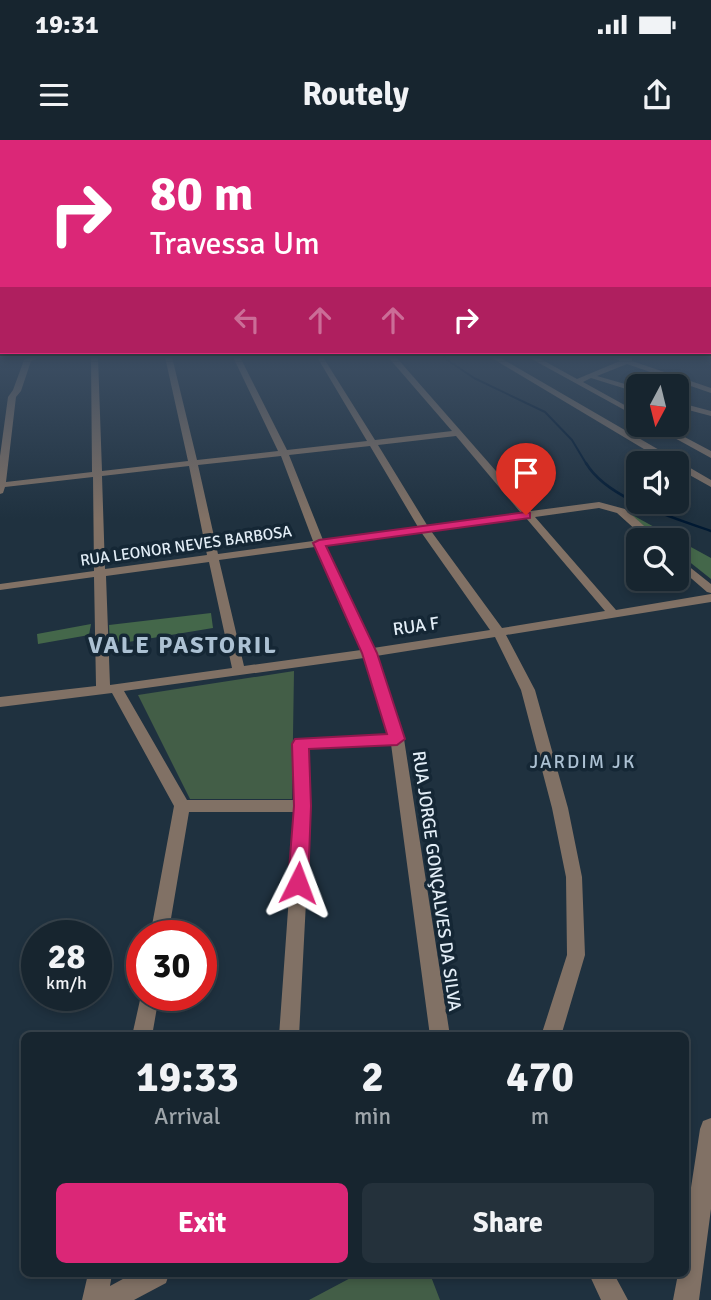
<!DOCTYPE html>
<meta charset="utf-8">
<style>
body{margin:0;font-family:Signika,sans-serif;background:#24313b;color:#f1f3f6;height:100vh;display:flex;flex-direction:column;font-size:26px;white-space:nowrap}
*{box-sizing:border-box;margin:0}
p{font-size:23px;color:#9ea5aa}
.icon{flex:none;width:38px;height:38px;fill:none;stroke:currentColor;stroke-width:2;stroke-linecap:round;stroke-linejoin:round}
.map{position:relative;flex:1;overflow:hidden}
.drawer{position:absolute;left:21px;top:892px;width:668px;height:245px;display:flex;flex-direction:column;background:#17252f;border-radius:10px;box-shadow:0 4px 10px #0003,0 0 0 2px #36424b}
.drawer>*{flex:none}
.hud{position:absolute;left:0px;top:0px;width:712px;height:214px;box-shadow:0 4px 10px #0003,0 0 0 2px #36424b;background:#db2777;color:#fff;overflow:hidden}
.needle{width:46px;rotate:187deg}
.fabs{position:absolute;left:626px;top:234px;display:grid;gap:14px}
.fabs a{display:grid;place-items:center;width:63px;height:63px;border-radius:10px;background:#17252f;box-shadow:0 4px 10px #0003,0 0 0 2px #36424b;font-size:35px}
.speed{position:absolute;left:21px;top:780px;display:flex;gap:14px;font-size:35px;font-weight:700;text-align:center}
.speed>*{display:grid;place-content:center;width:91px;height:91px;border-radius:50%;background:#17252f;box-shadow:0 4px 10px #0003,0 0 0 2px #36424b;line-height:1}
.speed small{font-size:18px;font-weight:400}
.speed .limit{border:10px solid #d22;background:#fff;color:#111}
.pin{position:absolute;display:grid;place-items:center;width:60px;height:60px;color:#fff;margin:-72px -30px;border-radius:50% 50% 50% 0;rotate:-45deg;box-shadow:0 0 7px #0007}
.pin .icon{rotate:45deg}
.me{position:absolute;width:77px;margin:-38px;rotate:3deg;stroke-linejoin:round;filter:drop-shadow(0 0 5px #0008)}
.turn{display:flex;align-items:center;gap:24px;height:147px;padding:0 35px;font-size:32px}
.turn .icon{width:91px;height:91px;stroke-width:2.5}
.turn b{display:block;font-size:49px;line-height:60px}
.lanes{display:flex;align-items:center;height:66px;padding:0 35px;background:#0003;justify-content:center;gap:35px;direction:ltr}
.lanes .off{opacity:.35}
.eta{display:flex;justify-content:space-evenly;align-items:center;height:119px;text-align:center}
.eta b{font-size:42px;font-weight:700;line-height:49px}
.action{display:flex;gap:14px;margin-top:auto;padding:14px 35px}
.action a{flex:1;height:80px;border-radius:10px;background:#db2777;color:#fff;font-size:28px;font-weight:700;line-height:80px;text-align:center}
.action a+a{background:#24313b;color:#f1f3f6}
.status{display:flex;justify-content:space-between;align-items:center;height:49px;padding:0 35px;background:#17252f;direction:ltr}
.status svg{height:19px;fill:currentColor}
header{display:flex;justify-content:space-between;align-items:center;height:91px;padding:0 35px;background:#17252f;font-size:32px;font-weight:700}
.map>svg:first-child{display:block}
.green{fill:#435e47}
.forest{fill:#44674a}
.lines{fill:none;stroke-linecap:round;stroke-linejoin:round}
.stream-far1{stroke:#001932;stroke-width:2}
.stream{stroke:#001932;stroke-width:2.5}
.minor{fill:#817165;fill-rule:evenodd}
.route{fill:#db2777;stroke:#8e194d;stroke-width:2}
.labels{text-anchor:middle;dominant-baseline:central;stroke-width:7;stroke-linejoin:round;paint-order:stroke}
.far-street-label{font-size:16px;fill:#e3eef7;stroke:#152735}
.street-label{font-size:18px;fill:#e3eef7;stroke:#152735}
.neighbourhood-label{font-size:19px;letter-spacing:2px;fill:#acc1d3;stroke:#152735}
.district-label{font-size:24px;font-weight:bold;letter-spacing:2px;fill:#acc1d3;stroke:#152735}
</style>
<div class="status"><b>19:31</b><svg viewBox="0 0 49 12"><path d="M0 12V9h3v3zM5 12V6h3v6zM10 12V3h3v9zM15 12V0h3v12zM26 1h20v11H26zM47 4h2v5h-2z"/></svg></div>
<header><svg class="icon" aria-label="menu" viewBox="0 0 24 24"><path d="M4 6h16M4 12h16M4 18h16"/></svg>Routely<svg class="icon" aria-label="share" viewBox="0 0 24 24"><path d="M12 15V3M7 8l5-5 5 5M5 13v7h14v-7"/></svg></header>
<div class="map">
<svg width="711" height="1160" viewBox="0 0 711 1160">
<rect width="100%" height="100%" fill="#1f313f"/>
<path class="green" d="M 294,531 L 292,659 L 190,659 L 138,555 Z
M 358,1134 L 430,1134 L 440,1160 L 309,1160 Z"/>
<path class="forest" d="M 625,371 L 711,418 L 711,439 L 677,412 L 677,401 L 663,401 Z
M 211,473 L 213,488 L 110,505 L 109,485 Z
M 91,484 L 89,495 L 38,504 L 37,494 Z"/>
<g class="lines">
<path class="stream-far1" d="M 443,217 L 474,238 L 545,272 L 572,300 L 587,325"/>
<path class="stream" d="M 586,323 C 607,359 672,377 711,391"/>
<path class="minor" d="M 30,217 L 41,217 L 31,221 L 21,251 L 16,257 L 6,342 L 92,332 L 91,217 L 98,217 L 102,331 L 188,321 L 165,217 L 172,217 L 197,320 L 278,311 L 233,217 L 240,217 L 287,310 L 367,301 L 317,217 L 323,217 L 375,300 L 452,291 L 388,217 L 396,217 L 531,371 L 599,362 L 625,369 L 659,399 L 660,401 L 648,401 L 617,373 L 599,368 L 535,377 L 616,470 L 711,454 L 711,462 L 506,495 L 535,550 L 568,668 L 582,737 L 585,815 L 561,896 L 541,896 L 567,815 L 566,737 L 552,668 L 521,550 L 495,497 L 376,516 L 404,599 L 450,896 L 430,896 L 391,604 L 308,609 L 311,666 L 299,896 L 279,896 L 295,672 L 189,672 L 168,796 L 150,796 L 174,666 L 112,553 L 0,567 L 0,557 L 96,546 L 94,437 L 0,450 L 0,444 L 94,431 L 93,337 L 5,347 L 3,353 L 0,354 L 0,316 L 8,257 L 13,250 L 24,220 ZM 456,296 L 521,373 L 427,385 L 378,305 ZM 370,306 L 418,387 L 323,400 L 289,315 ZM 281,316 L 313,401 L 218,414 L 198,325 ZM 189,326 L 207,415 L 105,429 L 102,336 ZM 526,378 L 605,471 L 502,488 L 431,391 ZM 421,392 L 490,490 L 373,508 L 326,406 ZM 315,407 L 361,510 L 244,526 L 219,420 ZM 209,422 L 232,528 L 110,545 L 106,436 ZM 364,518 L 388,594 L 296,600 L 294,604 L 295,660 L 187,660 L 124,551 Z
M 490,217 L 499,217 L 711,340 L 711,347 L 677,328 L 677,324 L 669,324 Z
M 528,217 L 537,217 L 577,239 L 620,221 L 612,217 L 632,218 L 632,221 L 711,248 L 711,253 L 627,224 L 597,236 L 639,248 L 639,253 L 591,238 L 583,242 L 639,273 L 639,278 Z
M 677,262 L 711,271 L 711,276 L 677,267 Z
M 651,285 L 662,285 L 711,311 L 711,318 Z
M 677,417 L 711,444 L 711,453 L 707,452 L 677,426 Z
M 142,851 L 142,856 L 159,856 L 152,896 L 132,896 Z
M 711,978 L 711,1069 L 699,1160 L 673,1160 L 678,1134 L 686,1134 L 686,1080 L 700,989 L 703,981 Z
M 88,1134 L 112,1134 L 110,1146 L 132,1134 L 169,1134 L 166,1143 L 134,1160 L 82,1160 Z
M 589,1134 L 614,1134 L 628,1160 L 601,1160 Z"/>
</g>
<linearGradient id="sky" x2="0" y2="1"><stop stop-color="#111b23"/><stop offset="0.57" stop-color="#3c4e63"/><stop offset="1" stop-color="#3c4e63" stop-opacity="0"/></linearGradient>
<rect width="711" height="379" fill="url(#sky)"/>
<path class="route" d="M 526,372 L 530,373 L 530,378 L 326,406 L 377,513 L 405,599 L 397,605 L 309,609 L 311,666 L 308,743 L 305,748 L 298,751 L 291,748 L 288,743 L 294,666 L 292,604 L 295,599 L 387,594 L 362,513 L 313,403 L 319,400 Z"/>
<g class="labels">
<g class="far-street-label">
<text transform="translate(186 406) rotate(-8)">RUA LEONOR NEVES BARBOSA</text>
</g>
<g class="street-label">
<text transform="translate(416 486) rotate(-8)">RUA F</text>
<text transform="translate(437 741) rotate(82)">RUA JORGE GONÇALVES DA SILVA</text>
</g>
<g class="neighbourhood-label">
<text x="583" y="622">JARDIM JK</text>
</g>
<g class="district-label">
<text x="183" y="505">VALE PASTORIL</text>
</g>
</g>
</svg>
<div class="fabs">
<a><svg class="needle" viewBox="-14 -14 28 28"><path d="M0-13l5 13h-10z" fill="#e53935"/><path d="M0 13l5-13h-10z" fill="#9ea5aa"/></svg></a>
<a><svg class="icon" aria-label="sound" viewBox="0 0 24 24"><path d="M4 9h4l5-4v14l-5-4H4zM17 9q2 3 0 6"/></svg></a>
<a><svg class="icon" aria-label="search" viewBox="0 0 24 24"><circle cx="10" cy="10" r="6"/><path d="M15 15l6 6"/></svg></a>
</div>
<div class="speed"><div>28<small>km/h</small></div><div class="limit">30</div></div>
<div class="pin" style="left:526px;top:375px;background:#d93025"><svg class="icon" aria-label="arrive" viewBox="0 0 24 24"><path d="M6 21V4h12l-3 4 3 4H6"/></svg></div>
<svg class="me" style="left:298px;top:743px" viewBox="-20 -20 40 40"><path d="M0-17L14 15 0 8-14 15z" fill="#db2777" stroke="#fff" stroke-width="4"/></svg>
<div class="hud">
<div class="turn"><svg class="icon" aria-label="right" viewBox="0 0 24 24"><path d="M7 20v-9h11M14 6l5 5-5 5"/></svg><div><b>80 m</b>Travessa Um</div></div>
<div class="lanes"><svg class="icon off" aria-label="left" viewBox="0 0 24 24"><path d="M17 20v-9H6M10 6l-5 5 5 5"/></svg><svg class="icon off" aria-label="ahead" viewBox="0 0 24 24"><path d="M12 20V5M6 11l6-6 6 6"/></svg><svg class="icon off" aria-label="ahead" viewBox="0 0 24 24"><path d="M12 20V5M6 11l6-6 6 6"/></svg><svg class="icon" aria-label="right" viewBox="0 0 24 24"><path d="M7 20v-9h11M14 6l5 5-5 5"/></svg></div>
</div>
<section class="drawer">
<div class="eta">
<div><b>19:33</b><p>Arrival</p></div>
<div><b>2</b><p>min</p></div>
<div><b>470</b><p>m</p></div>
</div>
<div class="action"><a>Exit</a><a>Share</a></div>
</section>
</div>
